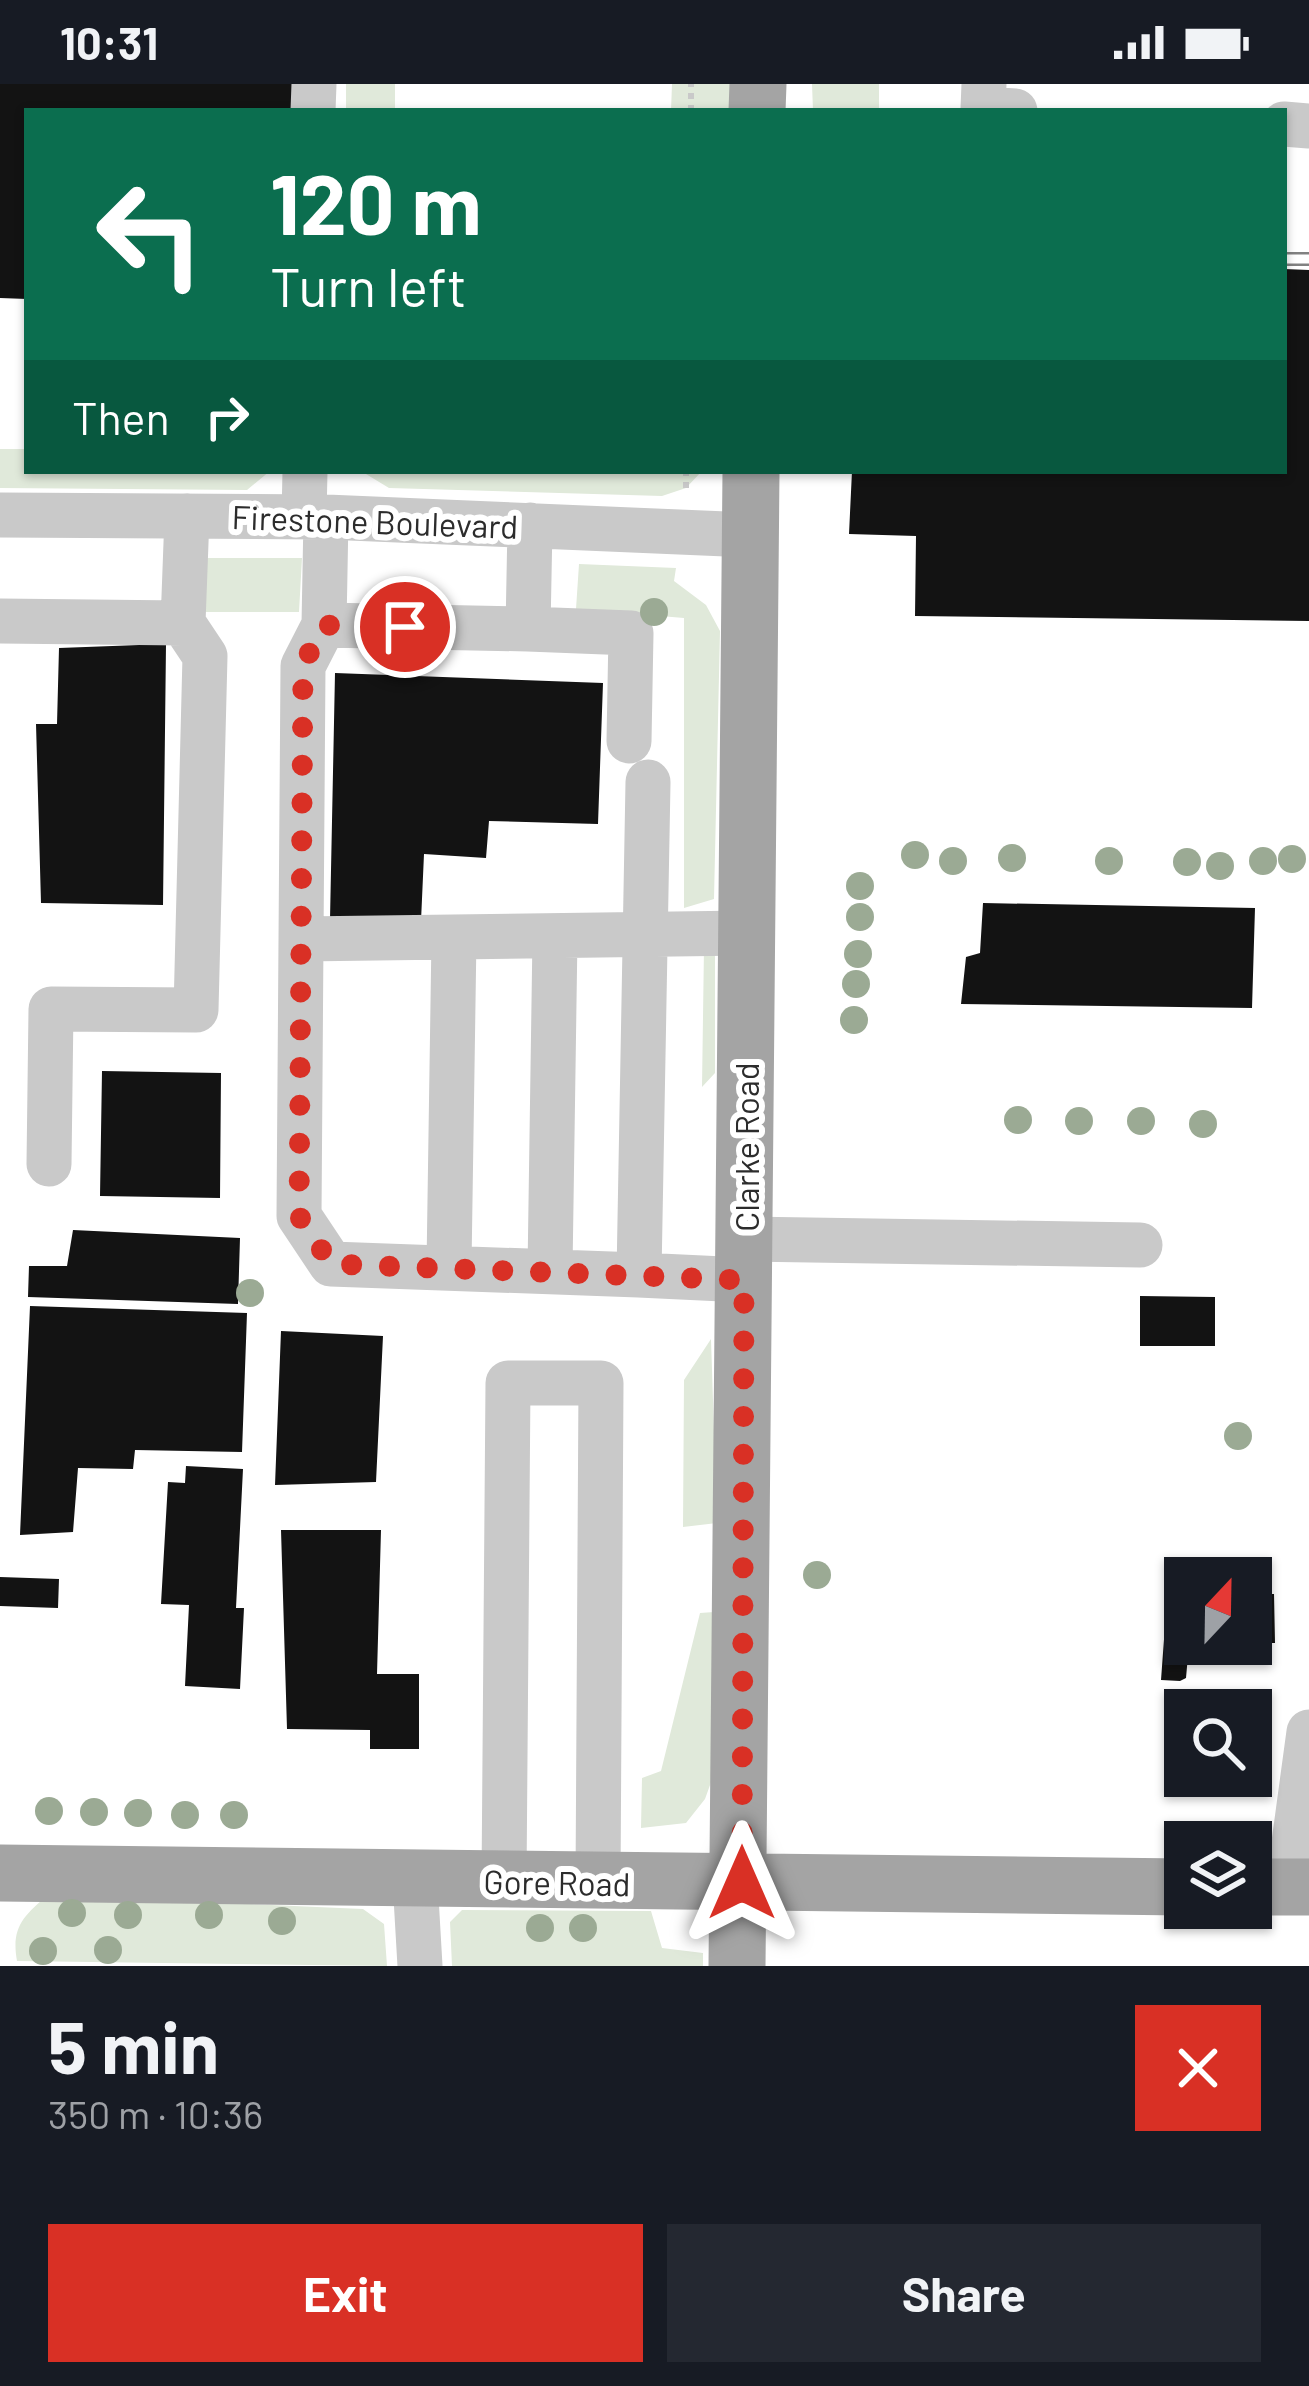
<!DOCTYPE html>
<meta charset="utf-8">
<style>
body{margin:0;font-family:Barlow,sans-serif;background:#242831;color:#f1f3f6;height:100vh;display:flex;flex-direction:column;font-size:45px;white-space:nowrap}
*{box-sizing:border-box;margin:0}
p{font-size:39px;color:#9ea1a6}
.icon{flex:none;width:66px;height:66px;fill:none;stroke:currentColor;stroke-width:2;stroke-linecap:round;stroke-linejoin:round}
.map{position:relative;height:1882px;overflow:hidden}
.details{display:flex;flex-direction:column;background:#171b24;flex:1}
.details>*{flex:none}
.guide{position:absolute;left:24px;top:24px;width:1263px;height:366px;border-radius:0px;box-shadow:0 3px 9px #0004;background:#0b6e4f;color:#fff;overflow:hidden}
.needle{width:78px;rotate:22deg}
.tools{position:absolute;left:1164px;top:1473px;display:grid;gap:24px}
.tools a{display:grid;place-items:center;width:108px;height:108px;border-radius:0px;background:#171b24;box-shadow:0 3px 9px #0004;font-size:60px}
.pin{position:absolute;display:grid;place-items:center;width:102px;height:102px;color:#fff;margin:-51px;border:6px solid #fff;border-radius:50%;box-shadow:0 3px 12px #0007}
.me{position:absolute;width:132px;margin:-66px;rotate:0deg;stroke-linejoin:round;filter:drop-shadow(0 0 9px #0008)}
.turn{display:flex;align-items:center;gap:42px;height:252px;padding:0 48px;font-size:54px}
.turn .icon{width:156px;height:156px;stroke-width:2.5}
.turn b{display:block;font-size:84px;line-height:102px}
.then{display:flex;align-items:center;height:114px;padding:0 48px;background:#0003;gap:24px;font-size:45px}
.round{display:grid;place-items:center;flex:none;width:126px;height:126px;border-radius:0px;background:#242831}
.head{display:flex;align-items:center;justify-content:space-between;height:204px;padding:0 48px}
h1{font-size:72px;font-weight:700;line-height:90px}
.primary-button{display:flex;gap:24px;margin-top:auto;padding:24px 48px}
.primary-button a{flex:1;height:138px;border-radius:0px;background:#d93025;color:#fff;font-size:48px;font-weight:700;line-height:138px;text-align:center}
.primary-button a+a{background:#242831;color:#f1f3f6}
.status{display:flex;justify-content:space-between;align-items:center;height:84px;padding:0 60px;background:#171b24;direction:ltr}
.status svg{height:33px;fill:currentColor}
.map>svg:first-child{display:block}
.green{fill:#e0e9da}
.building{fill:#131313}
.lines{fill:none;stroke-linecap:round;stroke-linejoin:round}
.path{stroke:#c9c9c9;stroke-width:6;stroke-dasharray:6 6;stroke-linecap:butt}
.minor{stroke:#c9c9c9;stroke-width:45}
.major{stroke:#a4a4a4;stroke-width:57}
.rail-casing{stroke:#818181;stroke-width:14}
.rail{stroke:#fff;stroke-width:9;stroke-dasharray:27;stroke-linecap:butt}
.tree{fill:#9baa94}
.route{stroke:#d93025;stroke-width:21;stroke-dasharray:0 37.8}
.labels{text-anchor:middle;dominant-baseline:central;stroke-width:12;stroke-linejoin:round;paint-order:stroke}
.street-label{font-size:33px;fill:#2c2c2c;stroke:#fff}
</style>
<div class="status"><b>10:31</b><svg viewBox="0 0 49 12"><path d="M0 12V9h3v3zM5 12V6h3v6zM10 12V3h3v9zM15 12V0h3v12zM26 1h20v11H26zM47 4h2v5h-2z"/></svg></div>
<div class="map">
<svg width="1309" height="1882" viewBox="0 0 1309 1882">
<rect width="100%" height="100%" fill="#fff"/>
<path class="green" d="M 346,0 L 395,0 L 395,27 L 346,27 Z
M 672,0 L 731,0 L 731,27 L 671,27 Z
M 812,0 L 879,0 L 879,27 L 813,27 Z
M 0,365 L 27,365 L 27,387 L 270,387 L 247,406 L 0,404 Z
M 361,387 L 702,387 L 686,404 L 662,412 L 389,404 Z
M 204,474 L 302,474 L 299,528 L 202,528 Z
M 579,480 L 676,484 L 674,497 L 706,521 L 720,547 L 714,815 L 684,824 L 684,534 L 576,525 Z
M 704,863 L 715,863 L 715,989 L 702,1003 Z
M 711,1255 L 717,1439 L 683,1443 L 684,1296 Z
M 714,1528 L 714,1690 L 705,1715 L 686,1739 L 641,1744 L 642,1694 L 661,1687 L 700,1529 Z
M 48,1811 L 363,1825 L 384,1840 L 387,1882 L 17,1877 C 11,1844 23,1832 48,1811 Z
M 462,1826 L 651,1827 L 662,1864 L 703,1869 L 703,1882 L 452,1882 L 450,1838 Z"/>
<path class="building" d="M 0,0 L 293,0 L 293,27 L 27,27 L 27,215 L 0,214 Z
M 1284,185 L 1309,186 L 1309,537 L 915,532 L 916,452 L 849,450 L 852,387 L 1284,387 Z
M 166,560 L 163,821 L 41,819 L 36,640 L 57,640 L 59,564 Z
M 335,589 L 603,599 L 598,740 L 489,737 L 486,774 L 424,770 L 421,837 L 330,836 Z
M 983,819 L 1255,824 L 1252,924 L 961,920 L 966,873 L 980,869 Z
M 102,987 L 221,989 L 220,1114 L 100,1112 Z
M 73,1146 L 240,1154 L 238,1220 L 28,1213 L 29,1182 L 67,1182 Z
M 1140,1212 L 1215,1213 L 1215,1262 L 1140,1262 Z
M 30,1222 L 247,1229 L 242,1368 L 135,1366 L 133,1385 L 78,1384 L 73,1448 L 20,1451 Z
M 281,1247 L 383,1252 L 376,1398 L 275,1401 Z
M 186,1382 L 243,1385 L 236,1524 L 244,1524 L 240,1605 L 185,1602 L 189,1521 L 161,1520 L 168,1398 L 185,1399 Z
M 281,1446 L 381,1446 L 377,1590 L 419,1590 L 419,1665 L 370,1665 L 370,1646 L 287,1645 Z
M 0,1493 L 59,1495 L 58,1524 L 0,1522 Z
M 1168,1501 L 1185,1503 L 1189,1560 L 1186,1594 L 1180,1597 L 1161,1596 Z
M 1251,1510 L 1274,1510 L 1275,1559 L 1266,1559 L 1266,1579 L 1231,1579 L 1231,1560 L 1251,1560 Z"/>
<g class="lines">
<path class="path" d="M 691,27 L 691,0
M 686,404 L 686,387"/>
<path class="minor" d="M 984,0 L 983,25 L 1015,27
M 313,27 L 314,0
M 1284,40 L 1309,42
M 0,431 L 326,433 L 750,451
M 304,433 L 305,387
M 326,433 L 324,541 L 528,545 L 530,441
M 0,537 L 183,539 L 187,432
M 324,541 L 303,582 L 299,1132 L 331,1180 L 639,1191 L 648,698
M 528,545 L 631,549 L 629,657
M 301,855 L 747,849
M 49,1080 L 51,925 L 196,926 L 205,572 L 183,539
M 745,1155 L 1140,1161
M 449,1182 L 454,853
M 550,1186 L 555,852
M 639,1191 L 744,1196
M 415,1796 L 420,1882
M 504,1797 L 508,1299 L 601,1299 L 598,1799
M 1288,1803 L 1309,1648"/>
<path class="major" d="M 757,27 L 758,0
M 0,1789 L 1185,1803
M 1251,1803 L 1309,1803
M 737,1882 L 751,387"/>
<defs>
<path id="rail" d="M 1284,175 L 1309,175"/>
</defs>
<use href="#rail" class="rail-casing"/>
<use href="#rail" class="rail"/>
</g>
<g class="tree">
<circle cx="654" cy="528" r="14"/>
<circle cx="915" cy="771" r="14"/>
<circle cx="1012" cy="774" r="14"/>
<circle cx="1292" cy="775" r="14"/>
<circle cx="953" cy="777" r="14"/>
<circle cx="1109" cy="777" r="14"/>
<circle cx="1263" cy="777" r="14"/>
<circle cx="1187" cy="778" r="14"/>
<circle cx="1220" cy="782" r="14"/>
<circle cx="860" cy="802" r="14"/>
<circle cx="860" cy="833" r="14"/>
<circle cx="858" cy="870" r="14"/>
<circle cx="856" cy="900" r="14"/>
<circle cx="854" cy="936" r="14"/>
<circle cx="1018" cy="1036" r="14"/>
<circle cx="1079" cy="1037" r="14"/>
<circle cx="1141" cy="1037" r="14"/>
<circle cx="1203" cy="1040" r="14"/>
<circle cx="250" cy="1209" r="14"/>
<circle cx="1238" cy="1352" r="14"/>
<circle cx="817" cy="1491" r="14"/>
<circle cx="49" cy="1727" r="14"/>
<circle cx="94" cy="1728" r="14"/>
<circle cx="138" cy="1729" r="14"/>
<circle cx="185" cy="1731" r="14"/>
<circle cx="234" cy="1731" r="14"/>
<circle cx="72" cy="1829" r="14"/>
<circle cx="128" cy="1831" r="14"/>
<circle cx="209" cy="1831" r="14"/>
<circle cx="282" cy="1837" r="14"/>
<circle cx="540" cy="1844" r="14"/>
<circle cx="583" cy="1844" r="14"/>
<circle cx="108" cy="1866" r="14"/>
<circle cx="43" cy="1867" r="14"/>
</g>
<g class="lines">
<path class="route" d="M 405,543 L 323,541 L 303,582 L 299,1132 L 331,1180 L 744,1196 L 742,1799"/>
</g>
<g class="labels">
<g class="street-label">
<text transform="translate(375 437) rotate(2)">Firestone Boulevard</text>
<text transform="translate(746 1063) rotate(-90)">Clarke Road</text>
<text transform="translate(557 1798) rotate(1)">Gore Road</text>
</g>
</g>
</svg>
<div class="tools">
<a><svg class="needle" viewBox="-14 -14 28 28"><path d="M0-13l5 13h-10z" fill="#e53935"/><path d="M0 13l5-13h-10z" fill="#9ea1a6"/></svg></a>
<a><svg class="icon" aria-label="search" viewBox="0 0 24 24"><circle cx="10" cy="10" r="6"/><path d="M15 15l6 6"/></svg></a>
<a><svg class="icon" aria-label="layers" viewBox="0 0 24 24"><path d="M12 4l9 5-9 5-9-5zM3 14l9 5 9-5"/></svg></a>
</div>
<div class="pin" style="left:405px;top:543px;background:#d93025"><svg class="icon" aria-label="arrive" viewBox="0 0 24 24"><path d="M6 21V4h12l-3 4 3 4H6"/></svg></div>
<svg class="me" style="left:742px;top:1799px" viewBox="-20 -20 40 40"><path d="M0-17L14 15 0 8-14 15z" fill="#d93025" stroke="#fff" stroke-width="4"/></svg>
<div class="guide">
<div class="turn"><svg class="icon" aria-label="left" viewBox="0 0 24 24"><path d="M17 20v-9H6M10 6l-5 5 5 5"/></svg><div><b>120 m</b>Turn left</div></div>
<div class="then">Then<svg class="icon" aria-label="right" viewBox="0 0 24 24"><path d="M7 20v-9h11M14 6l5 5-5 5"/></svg></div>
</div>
</div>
<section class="details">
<div class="head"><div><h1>5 min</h1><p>350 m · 10:36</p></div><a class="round" style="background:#d93025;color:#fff"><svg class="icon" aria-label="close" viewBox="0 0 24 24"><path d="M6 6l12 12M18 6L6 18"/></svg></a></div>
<div class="primary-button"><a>Exit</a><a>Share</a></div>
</section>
